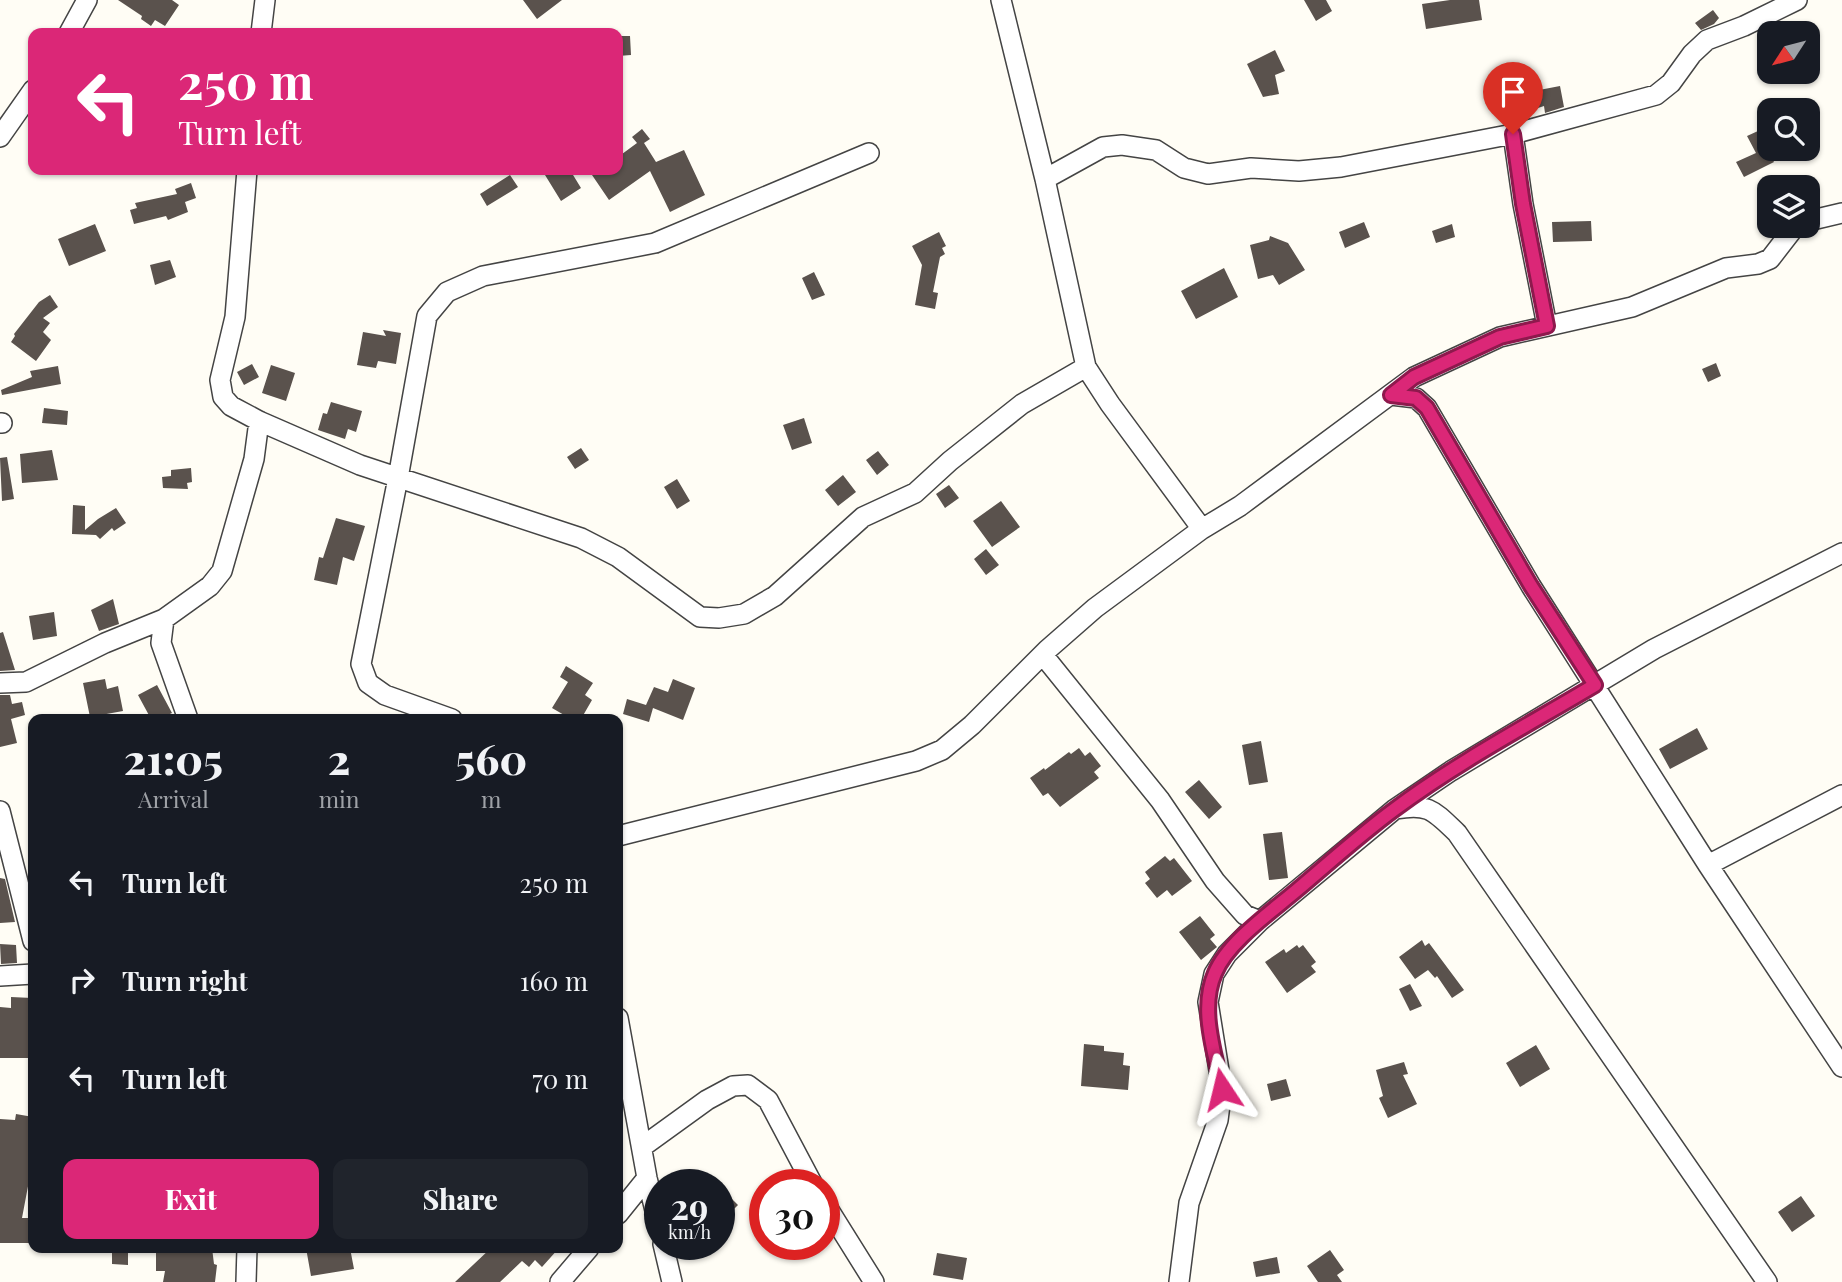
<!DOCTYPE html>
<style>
body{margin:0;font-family:"Playfair Display",serif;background:#20242c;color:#f1f3f6;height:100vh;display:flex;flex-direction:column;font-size:26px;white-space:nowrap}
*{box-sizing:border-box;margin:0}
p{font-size:23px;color:#9ea1a6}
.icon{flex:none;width:38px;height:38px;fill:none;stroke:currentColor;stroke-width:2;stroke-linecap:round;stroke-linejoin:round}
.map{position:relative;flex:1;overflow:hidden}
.panel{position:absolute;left:28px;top:714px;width:595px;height:539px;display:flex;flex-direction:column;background:#171b24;border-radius:14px;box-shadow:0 2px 5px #0004}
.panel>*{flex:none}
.hud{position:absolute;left:28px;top:28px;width:595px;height:147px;border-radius:14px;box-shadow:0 2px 5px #0004;background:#db2777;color:#fff;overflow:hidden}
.needle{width:46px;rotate:234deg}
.controls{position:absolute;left:1757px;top:21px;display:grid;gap:14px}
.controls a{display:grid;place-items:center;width:63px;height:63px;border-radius:14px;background:#171b24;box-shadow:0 2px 5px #0004;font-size:35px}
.speed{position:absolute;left:644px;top:1169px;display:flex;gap:14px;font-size:35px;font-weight:700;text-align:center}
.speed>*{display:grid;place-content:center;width:91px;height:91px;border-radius:50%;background:#171b24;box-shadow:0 2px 5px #0004;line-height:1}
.speed small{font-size:18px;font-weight:400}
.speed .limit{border:10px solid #d22;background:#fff;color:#111}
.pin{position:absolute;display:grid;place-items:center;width:60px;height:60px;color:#fff;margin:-72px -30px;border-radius:50% 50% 50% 0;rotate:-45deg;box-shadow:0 0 7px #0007}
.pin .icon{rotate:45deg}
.me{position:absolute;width:77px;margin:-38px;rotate:350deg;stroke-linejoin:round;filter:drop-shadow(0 0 5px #0008)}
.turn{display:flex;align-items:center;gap:24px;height:147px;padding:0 35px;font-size:32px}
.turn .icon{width:91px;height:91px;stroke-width:2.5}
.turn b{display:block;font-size:49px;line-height:60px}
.eta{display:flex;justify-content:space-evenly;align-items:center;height:119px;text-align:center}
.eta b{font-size:42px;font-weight:800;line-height:49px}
.cta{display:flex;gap:14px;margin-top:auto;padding:14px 35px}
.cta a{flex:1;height:80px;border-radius:14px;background:#db2777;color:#fff;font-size:28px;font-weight:800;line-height:80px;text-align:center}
.cta a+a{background:#20242c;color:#f1f3f6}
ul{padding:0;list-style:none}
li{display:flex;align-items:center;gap:21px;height:98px;padding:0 35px}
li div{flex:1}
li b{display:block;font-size:26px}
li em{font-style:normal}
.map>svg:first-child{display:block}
.building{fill:#5a524d}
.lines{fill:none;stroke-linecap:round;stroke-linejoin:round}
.minor-casing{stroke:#444;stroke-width:22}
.minor{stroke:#fff;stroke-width:19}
.route-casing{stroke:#8e194d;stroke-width:18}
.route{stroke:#db2777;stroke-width:12}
</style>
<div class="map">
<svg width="1842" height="1282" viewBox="0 0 1842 1282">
<rect width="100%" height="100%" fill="#fffdf5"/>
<path class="building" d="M 118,0 L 172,0 L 179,5 L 165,26 L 155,20 L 151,26 L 141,19 L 142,16 Z
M 523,0 L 562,0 L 537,19 Z
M 1304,0 L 1326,0 L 1332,11 L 1316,21 Z
M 1450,0 L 1479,0 L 1482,20 L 1426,29 L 1422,4 Z
M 1713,10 L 1719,18 L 1714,24 L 1701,30 L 1695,23 Z
M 618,36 L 630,36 L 631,55 L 618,56 Z
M 1275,50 L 1285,71 L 1275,75 L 1279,94 L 1263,97 L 1247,64 Z
M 1560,86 L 1564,107 L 1545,113 L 1544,106 L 1538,108 L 1534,91 Z
M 642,129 L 650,139 L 644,143 L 656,162 L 684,150 L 705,195 L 670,212 L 650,171 L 609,200 L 592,175 L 600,170 L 618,170 L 618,157 L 637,143 L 632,137 Z
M 1758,131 L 1774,162 L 1744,177 L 1736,162 L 1756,153 L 1747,136 Z
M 554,170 L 570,170 L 581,188 L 561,201 L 545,175 Z
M 510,175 L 518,187 L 487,206 L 480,194 Z
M 191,183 L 196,198 L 185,202 L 188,212 L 168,220 L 166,216 L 134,224 L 130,210 L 137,208 L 135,203 L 177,194 L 175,189 Z
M 1591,221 L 1592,241 L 1553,242 L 1552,222 Z
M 1364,222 L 1370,237 L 1345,248 L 1339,232 Z
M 95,224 L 106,251 L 69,266 L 58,239 Z
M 1452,224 L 1455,237 L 1436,243 L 1432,231 Z
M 939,232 L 946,246 L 942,248 L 945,254 L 940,257 L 933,292 L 938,293 L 935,309 L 915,305 L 922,265 L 912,246 Z
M 1270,236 L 1288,243 L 1305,270 L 1279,285 L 1273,275 L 1258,279 L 1250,245 L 1269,240 Z
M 170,260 L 176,277 L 155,285 L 150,265 Z
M 1224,268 L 1238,297 L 1196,319 L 1181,291 Z
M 814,272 L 825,295 L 812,300 L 802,278 Z
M 50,295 L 58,307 L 43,318 L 50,323 L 43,332 L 51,340 L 36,361 L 11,342 L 15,336 L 14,334 L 39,302 Z
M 383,330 L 401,333 L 396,364 L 378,361 L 376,368 L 357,365 L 363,332 L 386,336 Z
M 1716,363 L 1721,376 L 1708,382 L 1702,369 Z
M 252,364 L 259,377 L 244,385 L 237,372 Z
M 271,365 L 295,373 L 286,401 L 262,393 Z
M 58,366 L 61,384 L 2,395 L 1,390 L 32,377 L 30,371 Z
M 331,402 L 362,411 L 356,432 L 348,429 L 345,439 L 318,430 L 323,413 L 327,414 Z
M 44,408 L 68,411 L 67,425 L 42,423 Z
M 804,418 L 812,443 L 792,450 L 783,425 Z
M 581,448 L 589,460 L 575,469 L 567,457 Z
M 52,450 L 58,480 L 22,483 L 20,454 Z
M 878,451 L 889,465 L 877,475 L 866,460 Z
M 7,457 L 14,499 L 2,501 L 0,458 Z
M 191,468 L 192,482 L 187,483 L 188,489 L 163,488 L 162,477 L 171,476 L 171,470 Z
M 843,475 L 856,492 L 838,506 L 825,490 Z
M 677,479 L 690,501 L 677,509 L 664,487 Z
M 949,485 L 959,498 L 945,508 L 936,494 Z
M 1001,501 L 1020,527 L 992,547 L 973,521 Z
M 73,505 L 85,506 L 85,530 L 98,519 L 116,508 L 126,523 L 114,531 L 112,528 L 100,539 L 96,535 L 72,534 Z
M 336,518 L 365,526 L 354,561 L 343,557 L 337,585 L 314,580 L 319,557 L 323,558 Z
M 986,549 L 999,565 L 986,575 L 974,559 Z
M 113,599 L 119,624 L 99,631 L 91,610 Z
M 54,612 L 57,636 L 33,640 L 29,616 Z
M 3,632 L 15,670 L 0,671 L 0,633 Z
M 566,666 L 593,683 L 585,695 L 592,700 L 581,719 L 571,719 L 552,708 L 568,682 L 560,677 Z
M 105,679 L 107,689 L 118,686 L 123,711 L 90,717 L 83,683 Z
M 673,679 L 695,688 L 683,720 L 653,708 L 649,722 L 623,714 L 627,699 L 646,705 L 654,687 L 668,692 Z
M 157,685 L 172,713 L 159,719 L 151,719 L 138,695 Z
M 0,695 L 10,695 L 12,704 L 22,702 L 25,715 L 11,719 L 17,743 L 0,747 Z
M 1697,728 L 1708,749 L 1670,769 L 1659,749 Z
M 1261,741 L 1268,782 L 1249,785 L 1242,745 Z
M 1079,748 L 1085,756 L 1090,752 L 1101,766 L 1094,772 L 1099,778 L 1060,807 L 1048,793 L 1043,796 L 1030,778 L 1044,768 L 1045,770 L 1069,752 L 1071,754 Z
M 1199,780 L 1222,807 L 1209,819 L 1185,792 Z
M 1282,832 L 1288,878 L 1269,880 L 1263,834 Z
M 1165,856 L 1170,861 L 1174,858 L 1192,881 L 1172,896 L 1167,890 L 1157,898 L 1145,883 L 1150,879 L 1145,872 Z
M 0,878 L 5,879 L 15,922 L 0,923 Z
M 1200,916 L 1215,935 L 1210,939 L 1217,947 L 1201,960 L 1179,932 Z
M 1422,940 L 1425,946 L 1429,943 L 1464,990 L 1452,998 L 1437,976 L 1435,978 L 1428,970 L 1415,979 L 1399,957 Z
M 0,944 L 16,945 L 17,963 L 1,964 Z
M 1297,945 L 1299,948 L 1303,945 L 1316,962 L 1311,966 L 1316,972 L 1287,993 L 1265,962 L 1284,949 L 1286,953 Z
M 1410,984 L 1422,1006 L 1410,1011 L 1399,989 Z
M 11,997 L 32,998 L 33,1058 L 0,1058 L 0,1007 L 11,1008 Z
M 1084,1044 L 1104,1046 L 1104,1051 L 1124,1053 L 1123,1065 L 1130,1066 L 1128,1090 L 1081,1086 Z
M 1536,1045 L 1550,1069 L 1520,1087 L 1506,1063 Z
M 1404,1062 L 1408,1074 L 1403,1075 L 1417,1104 L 1388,1118 L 1379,1098 L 1383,1096 L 1376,1070 Z
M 1286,1079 L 1291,1096 L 1271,1101 L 1267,1084 Z
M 16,1114 L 33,1117 L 33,1174 L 32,1181 L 29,1181 L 22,1218 L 31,1218 L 30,1243 L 0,1243 L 0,1119 L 15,1120 Z
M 728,1195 L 738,1205 L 719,1224 L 719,1203 Z
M 1801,1196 L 1815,1216 L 1792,1232 L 1778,1212 Z
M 112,1248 L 128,1248 L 128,1265 L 112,1264 Z
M 156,1248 L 212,1248 L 214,1264 L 217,1265 L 215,1282 L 163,1282 L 165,1271 L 156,1271 Z
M 306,1248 L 350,1248 L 354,1269 L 311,1276 Z
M 491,1248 L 559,1248 L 542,1267 L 535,1260 L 529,1267 L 522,1261 L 500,1282 L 455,1282 Z
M 1330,1250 L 1344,1270 L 1337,1275 L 1342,1282 L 1318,1282 L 1307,1266 Z
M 937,1253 L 967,1258 L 963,1280 L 933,1275 Z
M 1277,1257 L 1280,1273 L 1256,1277 L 1253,1262 Z"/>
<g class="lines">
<defs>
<path id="minor" d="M 1001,0 L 1045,179 L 1086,367 L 1110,404 L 1202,529
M 69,33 L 87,0
M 261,33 L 265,0
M 1513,134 L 1523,204 L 1547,326
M 0,137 L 33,90
M 247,170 L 235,317 L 220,380 L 223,397 L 231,406 L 259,421 L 360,465 L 581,538 L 618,557 L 700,617 L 719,618 L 744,614 L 775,596 L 863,517 L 915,493 L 950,461 L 1022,404 L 1086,367
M 1045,179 L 1103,147 L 1122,145 L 1156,150 L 1184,168 L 1208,174 L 1251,168 L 1299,171 L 1341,167 L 1513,134 L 1656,95 L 1671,83 L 1692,54 L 1707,40 L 1744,26 L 1797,0
M 1808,221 L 1842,213
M 1391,395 L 1416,398 L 1427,408 L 1531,586 L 1708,865 L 1842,1067
M 0,423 L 2,423
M 164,619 L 161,643 L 188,719
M 1043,655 L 1160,800 L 1215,881 L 1245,915 L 1260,921
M 0,683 L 26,682 L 105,643 L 164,619 L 210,586 L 222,571 L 254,459 L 259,421
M 452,719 L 385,695 L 368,683 L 361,664 L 398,478 L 427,316 L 447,292 L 483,276 L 655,243 L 869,153
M 1396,809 C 1429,803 1434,811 1457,833 L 1767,1282
M 0,811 L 33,941
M 618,836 L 916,761 L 942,750 L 972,725 L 1047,650 L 1095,608 L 1202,529 L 1240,506 L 1414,377 L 1500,337 L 1632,307 L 1726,268 L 1758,264 L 1770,259 L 1794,228 L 1799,226
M 1708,865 L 1842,795
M 0,976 L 33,974
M 618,1018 L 647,1178 L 660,1231
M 642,1147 L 707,1100 L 733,1086 L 748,1085 L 768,1100 L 813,1185
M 824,1202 L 874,1282
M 618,1214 L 647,1178
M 663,1244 L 672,1282
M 246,1282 L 247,1248
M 560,1282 L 589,1248
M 1179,1282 L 1189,1203 L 1218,1120 L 1222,1089 L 1208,1002 L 1214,974 L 1227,954 L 1260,921 L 1395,809 L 1451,771 L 1654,649 L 1842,553"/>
</defs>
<use href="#minor" class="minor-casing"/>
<use href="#minor" class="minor"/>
</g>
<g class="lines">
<defs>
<path id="route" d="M 1222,1089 C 1215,1053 1199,1009 1215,973 C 1228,942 1271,912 1297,890 C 1329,863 1361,834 1395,809 C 1458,762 1528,725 1595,685 L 1531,586 L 1427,408 L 1416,398 L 1391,395 L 1414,377 L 1500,337 L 1547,326 L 1523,204 L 1513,134"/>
</defs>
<use href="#route" class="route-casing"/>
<use href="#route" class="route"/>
</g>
</svg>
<div class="controls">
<a><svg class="needle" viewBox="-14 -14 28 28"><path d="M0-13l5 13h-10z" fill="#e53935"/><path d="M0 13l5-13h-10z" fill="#9ea1a6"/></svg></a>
<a><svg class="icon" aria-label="search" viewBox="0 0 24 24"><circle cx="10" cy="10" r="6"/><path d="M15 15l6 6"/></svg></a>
<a><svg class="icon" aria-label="layers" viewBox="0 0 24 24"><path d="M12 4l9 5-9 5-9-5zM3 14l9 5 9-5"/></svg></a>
</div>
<div class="speed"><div>29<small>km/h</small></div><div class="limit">30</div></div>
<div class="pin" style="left:1513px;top:134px;background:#d93025"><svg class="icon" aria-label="arrive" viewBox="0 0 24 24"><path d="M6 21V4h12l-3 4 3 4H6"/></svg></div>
<svg class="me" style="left:1222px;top:1089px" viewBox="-20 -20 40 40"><path d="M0-17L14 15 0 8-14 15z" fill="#db2777" stroke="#fff" stroke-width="4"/></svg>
<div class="hud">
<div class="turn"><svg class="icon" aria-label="left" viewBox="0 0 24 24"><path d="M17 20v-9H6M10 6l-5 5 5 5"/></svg><div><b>250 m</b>Turn left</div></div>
</div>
<section class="panel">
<div class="eta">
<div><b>21:05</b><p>Arrival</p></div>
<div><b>2</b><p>min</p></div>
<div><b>560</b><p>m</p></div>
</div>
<ul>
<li><svg class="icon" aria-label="left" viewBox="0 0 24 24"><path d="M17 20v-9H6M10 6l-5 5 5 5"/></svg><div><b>Turn left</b></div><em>250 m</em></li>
<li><svg class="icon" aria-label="right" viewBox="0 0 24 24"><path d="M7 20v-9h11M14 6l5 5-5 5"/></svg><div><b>Turn right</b></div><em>160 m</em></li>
<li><svg class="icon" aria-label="left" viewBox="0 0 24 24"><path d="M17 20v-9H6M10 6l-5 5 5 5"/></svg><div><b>Turn left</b></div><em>70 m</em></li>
</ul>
<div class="cta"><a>Exit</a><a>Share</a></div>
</section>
</div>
